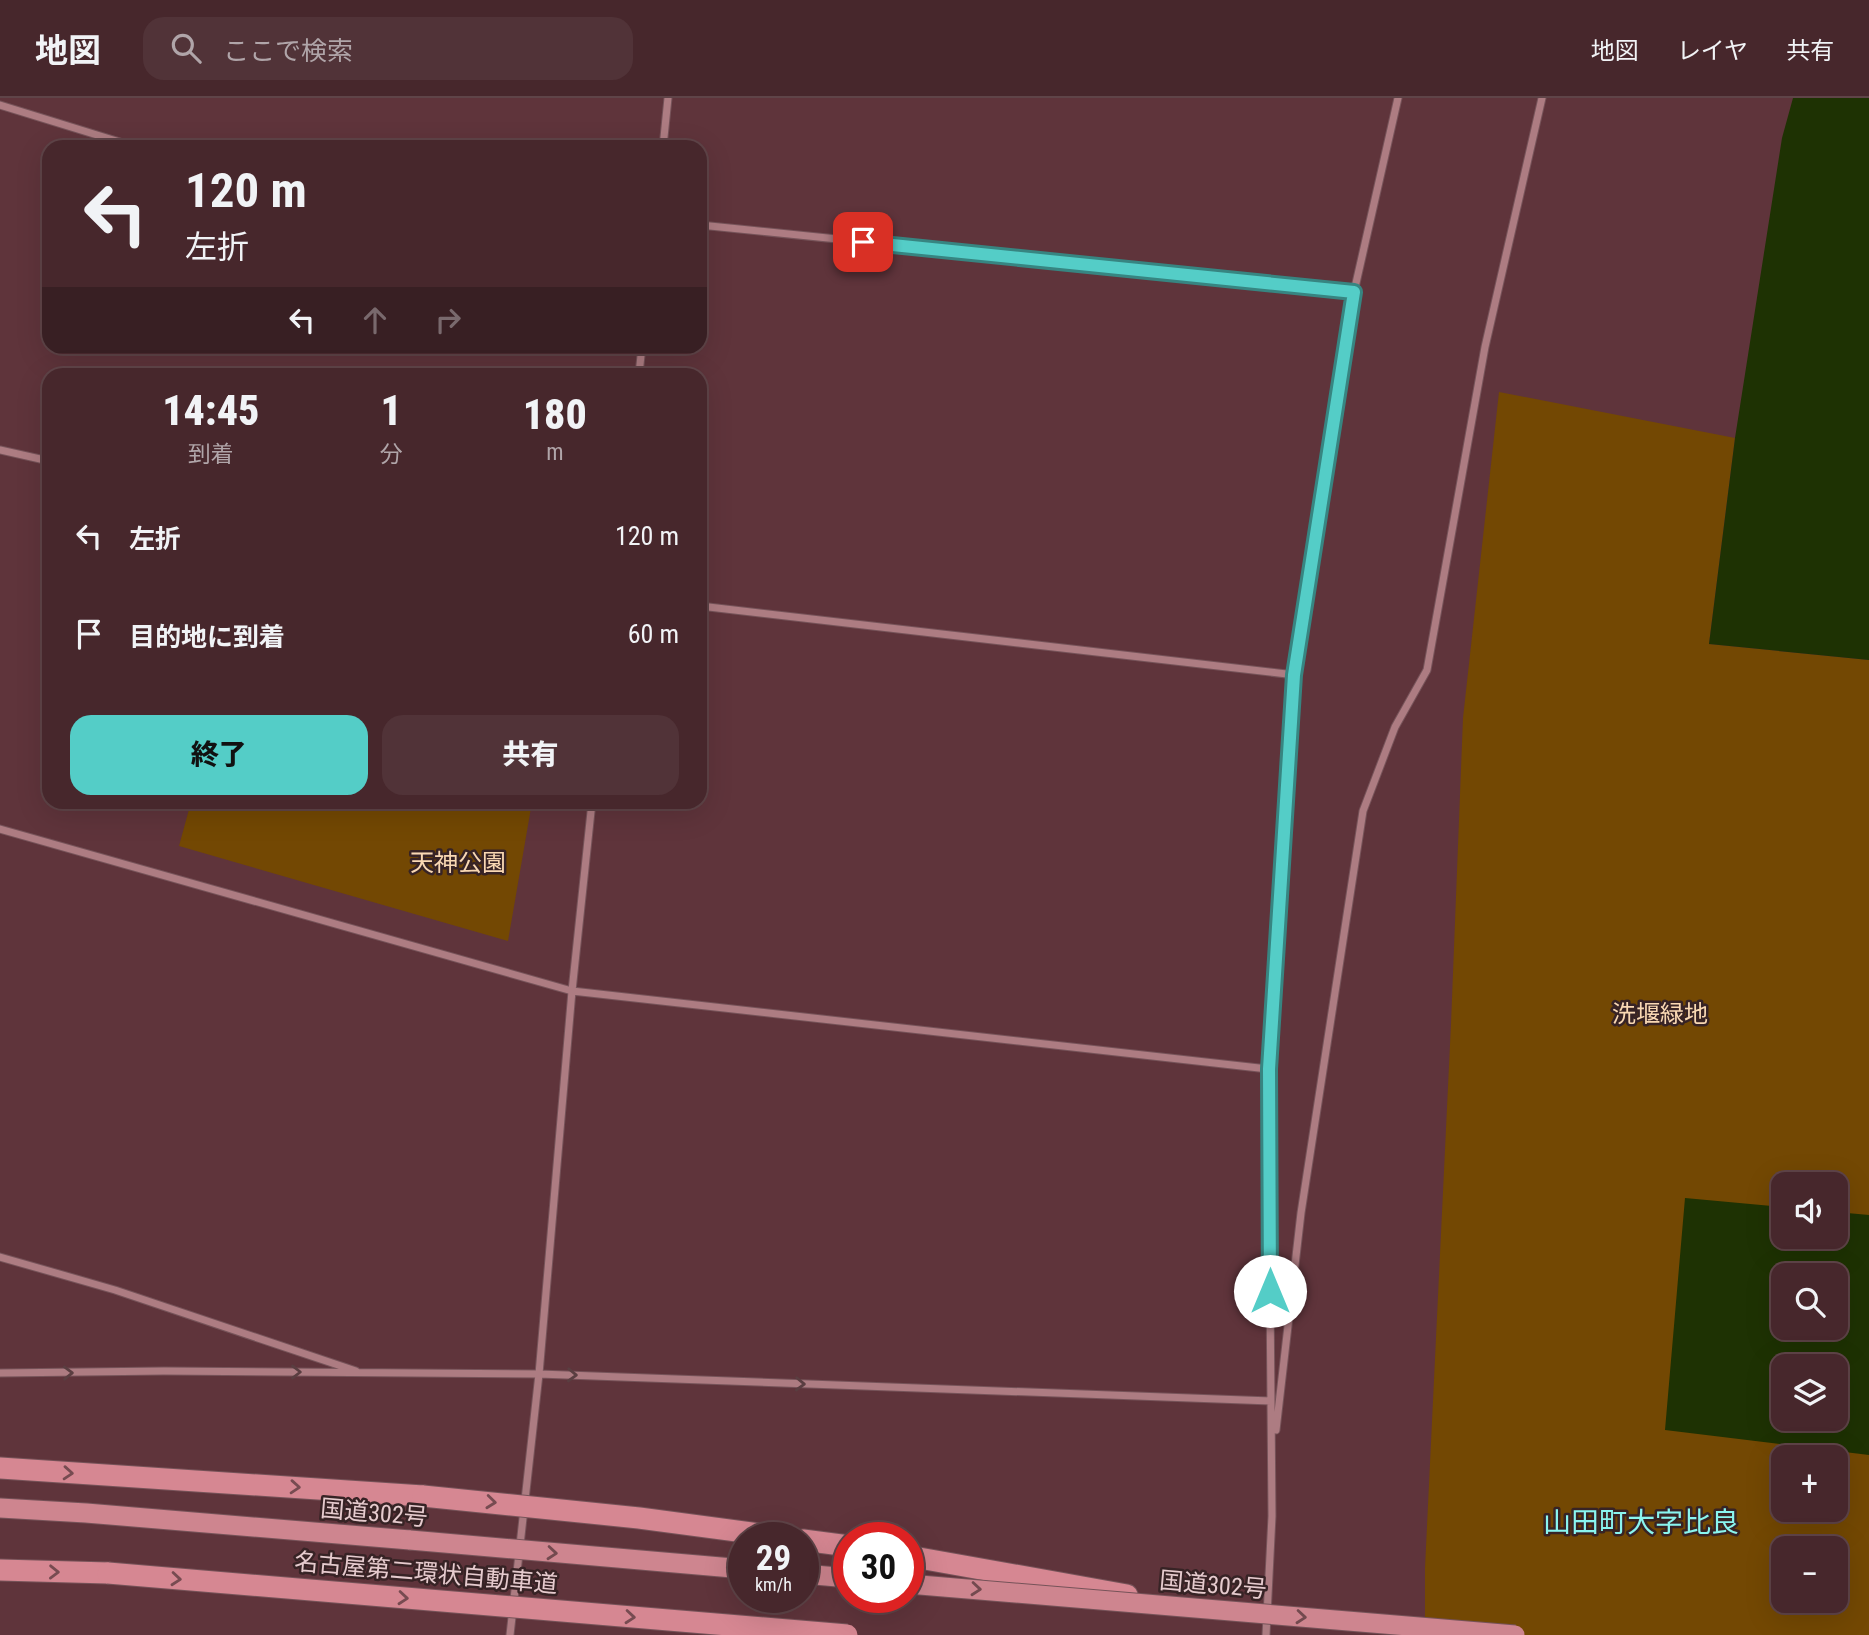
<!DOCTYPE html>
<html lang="ja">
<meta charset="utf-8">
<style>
body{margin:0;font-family:"Roboto Condensed","Noto Sans JP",sans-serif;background:#513338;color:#f1f3f6;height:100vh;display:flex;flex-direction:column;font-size:26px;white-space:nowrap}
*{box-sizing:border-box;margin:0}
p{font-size:23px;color:#b0a5a9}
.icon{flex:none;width:38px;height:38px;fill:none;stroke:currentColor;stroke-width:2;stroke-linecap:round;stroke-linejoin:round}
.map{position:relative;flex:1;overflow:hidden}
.panel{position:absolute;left:42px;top:270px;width:665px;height:441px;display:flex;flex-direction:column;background:#47272c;border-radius:21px;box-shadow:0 7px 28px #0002,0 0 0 2px #5f4448}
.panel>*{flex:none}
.hud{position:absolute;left:42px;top:42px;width:665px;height:214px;border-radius:21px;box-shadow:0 7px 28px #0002,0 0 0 2px #5f4448;background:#47272c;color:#f1f3f6;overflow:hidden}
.controls{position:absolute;left:1771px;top:1074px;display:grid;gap:14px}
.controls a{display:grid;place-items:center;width:77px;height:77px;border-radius:14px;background:#47272c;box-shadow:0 7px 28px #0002,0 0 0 2px #5f4448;font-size:35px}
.speed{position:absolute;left:728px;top:1424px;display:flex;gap:14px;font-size:35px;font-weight:700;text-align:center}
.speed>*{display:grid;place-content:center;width:91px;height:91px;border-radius:50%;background:#47272c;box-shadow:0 7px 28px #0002,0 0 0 2px #5f4448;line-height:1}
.speed small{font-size:18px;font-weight:400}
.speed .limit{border:10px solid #d22;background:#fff;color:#111}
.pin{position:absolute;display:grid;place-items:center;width:60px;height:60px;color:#fff;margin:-30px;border-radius:14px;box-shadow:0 4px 10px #0006}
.me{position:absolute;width:77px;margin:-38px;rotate:0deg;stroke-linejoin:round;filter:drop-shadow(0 0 5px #0008)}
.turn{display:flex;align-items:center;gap:24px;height:147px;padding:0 28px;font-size:32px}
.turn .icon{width:91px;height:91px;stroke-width:2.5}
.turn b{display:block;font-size:49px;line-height:60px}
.lanes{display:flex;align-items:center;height:66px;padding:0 28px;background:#0003;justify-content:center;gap:35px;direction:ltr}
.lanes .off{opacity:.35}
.eta{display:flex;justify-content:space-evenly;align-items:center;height:119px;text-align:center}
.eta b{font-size:42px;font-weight:800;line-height:49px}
.button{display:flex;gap:14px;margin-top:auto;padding:14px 28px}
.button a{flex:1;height:80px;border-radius:21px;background:#54cdc7;color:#111;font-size:28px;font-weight:800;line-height:80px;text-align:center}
.button a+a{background:#513338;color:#f1f3f6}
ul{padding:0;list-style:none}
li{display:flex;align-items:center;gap:21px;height:98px;padding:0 28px}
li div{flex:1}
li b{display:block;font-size:26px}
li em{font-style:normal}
header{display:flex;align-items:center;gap:42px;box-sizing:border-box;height:98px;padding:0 35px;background:#47272c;border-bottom:2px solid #5f4448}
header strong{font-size:33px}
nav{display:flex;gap:38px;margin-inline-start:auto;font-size:24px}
.search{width:490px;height:63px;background:#513338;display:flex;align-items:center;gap:18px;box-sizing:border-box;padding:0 24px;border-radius:21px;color:#b0a5a9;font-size:26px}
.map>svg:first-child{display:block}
.green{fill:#734803;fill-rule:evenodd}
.water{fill:#1e3203;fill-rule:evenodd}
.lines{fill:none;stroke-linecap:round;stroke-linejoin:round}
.minor-casing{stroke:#765359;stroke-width:9}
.trunk-casing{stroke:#765359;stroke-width:21}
.motorway-casing{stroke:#765359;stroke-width:23}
.minor{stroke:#ad7c82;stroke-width:7}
.trunk{stroke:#ce858f;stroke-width:19}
.motorway{stroke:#d68792;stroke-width:21}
.trunk-bridge-casing{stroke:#765359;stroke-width:21;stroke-linecap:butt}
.motorway-bridge-casing{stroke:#765359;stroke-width:23;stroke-linecap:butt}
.trunk-bridge{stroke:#ce858f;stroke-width:19}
.motorway-bridge{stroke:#d68792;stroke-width:21}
.oneway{stroke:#5a3e41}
.oneway2{stroke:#774b51}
.oneway3{stroke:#734a4f}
.route-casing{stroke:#378581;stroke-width:18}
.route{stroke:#54cdc7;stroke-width:12}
.labels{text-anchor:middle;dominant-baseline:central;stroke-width:5;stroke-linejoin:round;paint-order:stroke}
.park-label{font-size:24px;fill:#f9d8b3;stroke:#372325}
.street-label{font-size:24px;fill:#e6cbce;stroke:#372325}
.quarter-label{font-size:28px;fill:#8af5ef;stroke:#372325}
</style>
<header>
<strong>地図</strong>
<div class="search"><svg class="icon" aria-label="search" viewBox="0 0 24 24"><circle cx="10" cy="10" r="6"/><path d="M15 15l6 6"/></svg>ここで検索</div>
<nav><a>地図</a><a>レイヤ</a><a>共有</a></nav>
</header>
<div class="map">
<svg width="1869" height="1537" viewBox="0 0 1869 1537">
<rect width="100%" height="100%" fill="#5f343b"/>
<path class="green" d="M 1499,294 L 1735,340 L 1709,546 L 1869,562 L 1869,1537 L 1425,1537 L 1425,1470 L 1451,926 L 1463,620 ZM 1783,1087 L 1836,1087 L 1836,1139 L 1783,1139 ZM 1783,1178 L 1836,1178 L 1836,1230 L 1783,1230 ZM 1783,1269 L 1836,1269 L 1836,1321 L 1783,1321 ZM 1783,1360 L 1836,1360 L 1836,1412 L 1783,1412 ZM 1783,1451 L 1836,1451 L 1836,1503 L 1783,1503 Z
M 191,704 L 532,704 L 508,843 L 179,748 Z"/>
<path class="water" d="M 1793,0 L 1869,0 L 1869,562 L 1709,546 L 1735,340 L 1782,40 Z
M 1685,1100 L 1783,1109 L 1783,1139 L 1836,1139 L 1836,1114 L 1869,1117 L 1869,1357 L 1665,1332 ZM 1783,1178 L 1836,1178 L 1836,1230 L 1783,1230 ZM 1783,1269 L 1836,1269 L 1836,1321 L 1783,1321 Z"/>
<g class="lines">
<defs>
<path id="minor" d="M 0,7 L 136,49
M 663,49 L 668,0
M 700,127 L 1354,194
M 639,276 L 642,248
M 0,352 L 49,363
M 700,508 L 1295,577
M 0,731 L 572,893 L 1268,971
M 0,1159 L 115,1192 L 356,1273
M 0,1275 L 164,1273 L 539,1276 L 1271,1303
M 1276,1332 L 1301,1115 L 1363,713 L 1395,629 L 1427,572 L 1485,249 L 1542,0
M 510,1537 L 539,1276 L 572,893 L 592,704
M 1266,1537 L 1272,1418 L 1268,971 L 1295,577 L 1354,194 L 1398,0"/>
<path id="trunk" d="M 0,1410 L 86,1415 L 410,1442
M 803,1476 L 849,1480"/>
<path id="motorway" d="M 0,1370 L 423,1398
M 803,1442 L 849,1448
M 908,1458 L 1127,1497
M 0,1472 L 108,1475"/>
</defs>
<use href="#minor" class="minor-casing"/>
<use href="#trunk" class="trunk-casing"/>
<use href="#motorway" class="motorway-casing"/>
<use href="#minor" class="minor"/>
<use href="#trunk" class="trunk"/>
<use href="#motorway" class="motorway"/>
<defs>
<path id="trunk-bridge" d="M 410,1442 L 744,1471
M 908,1486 L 1515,1537"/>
<path id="motorway-bridge" d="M 423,1398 L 639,1420 L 790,1440
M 108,1475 L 847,1537"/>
</defs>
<use href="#trunk-bridge" class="trunk-bridge-casing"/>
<use href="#motorway-bridge" class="motorway-bridge-casing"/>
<use href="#trunk-bridge" class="trunk-bridge"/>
<use href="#motorway-bridge" class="motorway-bridge"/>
</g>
<defs><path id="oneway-chevron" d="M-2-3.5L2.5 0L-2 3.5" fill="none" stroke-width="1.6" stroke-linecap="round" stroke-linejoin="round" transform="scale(1.75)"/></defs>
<g class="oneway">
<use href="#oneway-chevron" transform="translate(296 1274)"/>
<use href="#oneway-chevron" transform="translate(68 1275) rotate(-1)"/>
<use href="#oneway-chevron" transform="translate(572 1277) rotate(2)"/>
<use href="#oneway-chevron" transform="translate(800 1286) rotate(2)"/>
</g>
<g class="oneway2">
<use href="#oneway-chevron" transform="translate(68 1375) rotate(4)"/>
<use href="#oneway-chevron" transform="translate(295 1389) rotate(4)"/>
<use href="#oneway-chevron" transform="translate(491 1404) rotate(6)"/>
<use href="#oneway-chevron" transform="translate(54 1474) rotate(1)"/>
<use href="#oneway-chevron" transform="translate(176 1481) rotate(5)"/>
<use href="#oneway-chevron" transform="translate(403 1500) rotate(5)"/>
<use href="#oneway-chevron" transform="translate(630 1519) rotate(5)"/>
</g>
<g class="oneway3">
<use href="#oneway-chevron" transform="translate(552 1455) rotate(5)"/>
<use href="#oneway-chevron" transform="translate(976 1491) rotate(5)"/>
<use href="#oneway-chevron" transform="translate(1301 1519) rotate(5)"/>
</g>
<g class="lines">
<defs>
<path id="route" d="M 863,144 L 1354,194 L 1294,577 L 1269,971 L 1270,1193"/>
</defs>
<use href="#route" class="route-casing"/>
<use href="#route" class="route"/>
</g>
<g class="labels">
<g class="park-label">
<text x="458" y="765">天神公園</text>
<text x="1660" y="916">洗堰緑地</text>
</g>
<g class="street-label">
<text transform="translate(374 1415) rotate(5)">国道302号</text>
<text transform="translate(426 1475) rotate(5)">名古屋第二環状自動車道</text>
<text transform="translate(1213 1487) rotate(5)">国道302号</text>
</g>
<g class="quarter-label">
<text x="1641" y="1424">山田町大字比良</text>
</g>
</g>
</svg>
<div class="controls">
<a><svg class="icon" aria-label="sound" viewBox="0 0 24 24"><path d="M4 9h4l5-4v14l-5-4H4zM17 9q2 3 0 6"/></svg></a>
<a><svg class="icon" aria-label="search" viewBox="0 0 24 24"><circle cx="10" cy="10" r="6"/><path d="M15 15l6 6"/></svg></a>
<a><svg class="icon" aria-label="layers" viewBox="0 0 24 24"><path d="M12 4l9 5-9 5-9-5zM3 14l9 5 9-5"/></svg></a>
<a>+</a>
<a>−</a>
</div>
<div class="speed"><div>29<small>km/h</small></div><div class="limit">30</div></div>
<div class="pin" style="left:863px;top:144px;background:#d93025"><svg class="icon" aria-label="arrive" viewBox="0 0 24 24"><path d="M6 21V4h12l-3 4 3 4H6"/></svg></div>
<svg class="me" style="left:1270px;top:1193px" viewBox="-20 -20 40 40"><circle r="19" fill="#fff"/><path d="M0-13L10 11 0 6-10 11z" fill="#54cdc7"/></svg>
<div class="hud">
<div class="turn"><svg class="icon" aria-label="left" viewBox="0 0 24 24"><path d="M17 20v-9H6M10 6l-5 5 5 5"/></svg><div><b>120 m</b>左折</div></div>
<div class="lanes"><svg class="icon" aria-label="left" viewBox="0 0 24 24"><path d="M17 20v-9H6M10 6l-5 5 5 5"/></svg><svg class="icon off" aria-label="ahead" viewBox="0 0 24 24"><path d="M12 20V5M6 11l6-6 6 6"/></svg><svg class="icon off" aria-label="right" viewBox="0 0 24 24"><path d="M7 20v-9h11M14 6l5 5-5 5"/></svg></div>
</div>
<section class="panel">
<div class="eta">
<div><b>14:45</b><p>到着</p></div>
<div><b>1</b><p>分</p></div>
<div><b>180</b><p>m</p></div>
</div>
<ul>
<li><svg class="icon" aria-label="left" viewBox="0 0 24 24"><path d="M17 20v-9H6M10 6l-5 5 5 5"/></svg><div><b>左折</b></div><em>120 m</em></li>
<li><svg class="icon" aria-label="arrive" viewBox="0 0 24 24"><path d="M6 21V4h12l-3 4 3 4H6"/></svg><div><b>目的地に到着</b></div><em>60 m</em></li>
</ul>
<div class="button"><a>終了</a><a>共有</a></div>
</section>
</div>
